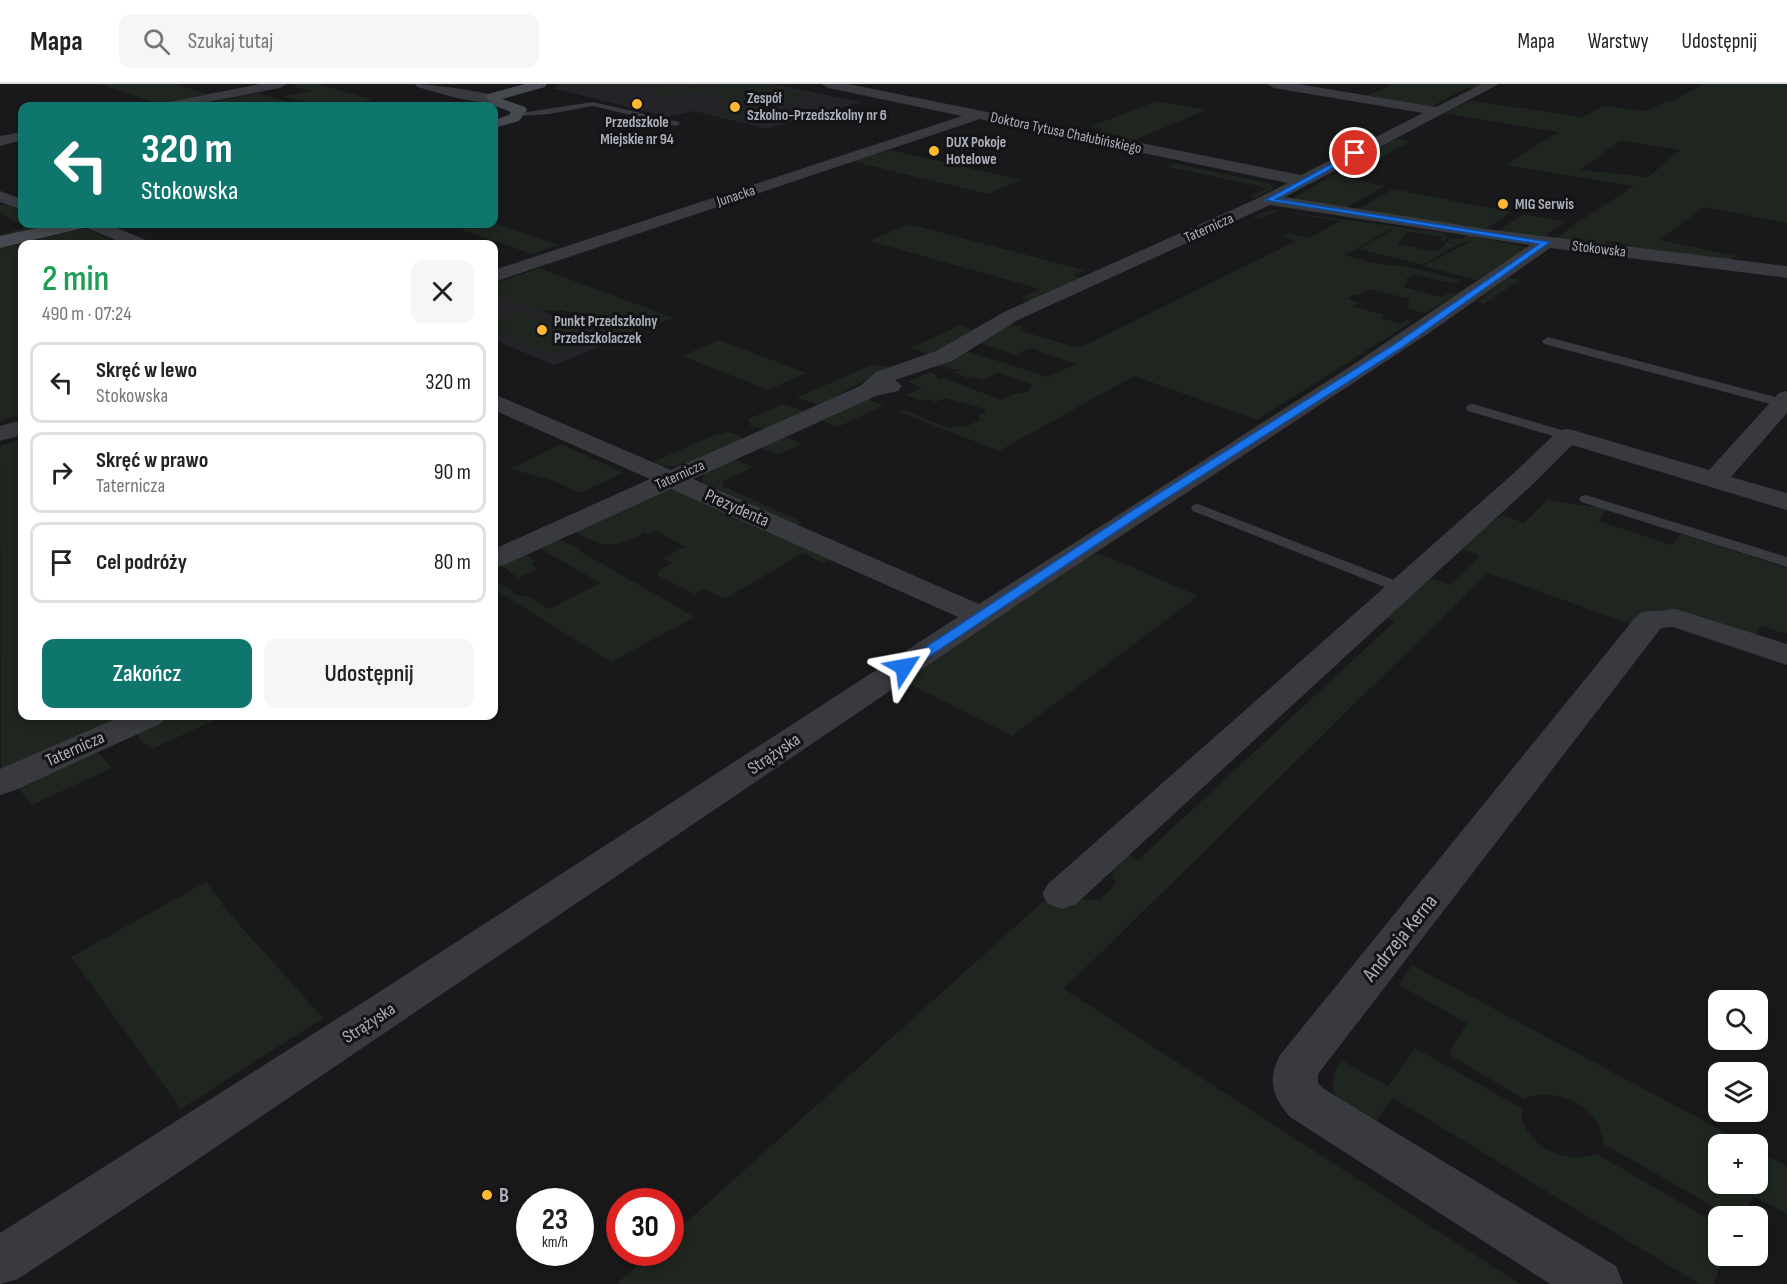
<!DOCTYPE html>
<html lang="pl">
<meta charset="utf-8">
<style>
body{margin:0;font-family:"Sofia Sans Condensed",sans-serif;background:#f6f6f6;color:#222;height:100vh;display:flex;flex-direction:column;font-size:22px;white-space:nowrap}
*{box-sizing:border-box;margin:0}
p{font-size:20px;color:#767676}
.icon{flex:none;width:33px;height:33px;fill:none;stroke:currentColor;stroke-width:2;stroke-linecap:round;stroke-linejoin:round}
.map{position:relative;flex:1;overflow:hidden}
.side{position:absolute;left:18px;top:156px;width:480px;height:480px;display:flex;flex-direction:column;background:#fff;border-radius:12px;box-shadow:0 3px 9px #0003}
.side>*{flex:none}
.banner{position:absolute;left:18px;top:18px;width:480px;height:126px;border-radius:12px;box-shadow:0 3px 9px #0003;background:#0f766e;color:#fff;overflow:hidden}
.fabs{position:absolute;left:1708px;top:906px;display:grid;gap:12px}
.fabs a{display:grid;place-items:center;width:60px;height:60px;border-radius:12px;background:#fff;box-shadow:0 3px 9px #0003;font-size:30px}
.speed{position:absolute;left:516px;top:1104px;display:flex;gap:12px;font-size:30px;font-weight:700;text-align:center}
.speed>*{display:grid;place-content:center;width:78px;height:78px;border-radius:50%;background:#fff;box-shadow:0 3px 9px #0003;line-height:1}
.speed small{font-size:15px;font-weight:400}
.speed .limit{border:9px solid #d22;background:#fff;color:#111}
.pin{position:absolute;display:grid;place-items:center;width:51px;height:51px;color:#fff;margin:-26px;border:3px solid #fff;border-radius:50%;box-shadow:0 2px 6px #0007}
.me{position:absolute;width:66px;margin:-33px;rotate:56deg;stroke-linejoin:round;filter:drop-shadow(0 0 4px #0008)}
.turn{display:flex;align-items:center;gap:21px;height:126px;padding:0 24px;font-size:27px}
.turn .icon{width:78px;height:78px;stroke-width:2.5}
.turn b{display:block;font-size:42px;line-height:51px}
.round{display:grid;place-items:center;flex:none;width:63px;height:63px;border-radius:12px;background:#f6f6f6}
.overview{display:flex;align-items:center;justify-content:space-between;height:102px;padding:0 24px}
h1{font-size:36px;font-weight:600;line-height:45px;color:#1e9e55}
.button{display:flex;gap:12px;margin-top:auto;padding:12px 24px}
.button a{flex:1;height:69px;border-radius:12px;background:#0f766e;color:#fff;font-size:24px;font-weight:600;line-height:69px;text-align:center}
.button a+a{background:#f6f6f6;color:#222}
ul{padding:0;list-style:none}
li{display:flex;align-items:center;gap:18px;height:81px;margin:0 12px 9px;padding:0 12px;border:3px solid #e0e0e0;border-radius:12px}
li div{flex:1}
li b{display:block;font-size:22px}
li em{font-style:normal}
header{display:flex;align-items:center;gap:36px;box-sizing:border-box;height:84px;padding:0 30px;background:#fff;border-bottom:2px solid #e0e0e0}
header strong{font-size:28px}
nav{display:flex;gap:33px;margin-inline-start:auto;font-size:21px}
.search{width:420px;height:54px;background:#f6f6f6;display:flex;align-items:center;gap:15px;box-sizing:border-box;padding:0 21px;border-radius:12px;color:#767676;font-size:22px}
.map>svg:first-child{display:block}
.built{fill:#242428}
.green{fill:#1e261f;fill-rule:evenodd}
.lines{fill:none;stroke-linecap:round;stroke-linejoin:round}
.lane{fill:#393a40;fill-rule:evenodd}
.street{fill:#393a40;fill-rule:evenodd}
.secondary{fill:#474950;fill-rule:evenodd}
.route{fill:#1a73e8;stroke:#114b97;stroke-width:1.5}
.poi-dot{fill:#fdb92f;stroke:#141316;stroke-width:2}
.labels{text-anchor:middle;dominant-baseline:central;stroke-width:6;stroke-linejoin:round;paint-order:stroke}
.far-poi-label{font-size:15px;font-weight:bold;fill:#aaafbb;stroke:#141316;text-anchor:start}
.far-street-label{font-size:15px;fill:#aaafbb;stroke:#141316}
.street-label{font-size:18px;fill:#aaafbb;stroke:#141316}
.near-street-label{font-size:21px;fill:#aaafbb;stroke:#141316}
.near-poi-label{font-size:21px;font-weight:bold;fill:#aaafbb;stroke:#141316;text-anchor:start}
</style>
<header>
<strong>Mapa</strong>
<div class="search"><svg class="icon" aria-label="search" viewBox="0 0 24 24"><circle cx="10" cy="10" r="6"/><path d="M15 15l6 6"/></svg>Szukaj tutaj</div>
<nav><a>Mapa</a><a>Warstwy</a><a>Udostępnij</a></nav>
</header>
<div class="map">
<svg width="1787" height="1200" viewBox="0 0 1787 1200">
<rect width="100%" height="100%" fill="#19181b"/>
<path class="built" d="M 562,0 L 774,0 L 861,18 L 767,45 L 694,27 L 667,33 L 552,4 Z
M 494,209 L 551,230 L 616,256 L 554,281 L 494,256 Z"/>
<path class="green" d="M 99,0 L 175,0 L 210,11 L 161,21 Z
M 301,0 L 317,0 L 374,16 L 345,22 L 213,22 L 204,20 L 258,9 L 298,21 L 305,19 L 283,12 L 311,7 L 291,2 Z
M 643,0 L 656,0 L 673,7 L 699,0 L 718,0 L 697,7 L 660,12 Z
M 728,0 L 757,0 L 812,12 L 734,34 L 710,29 L 746,19 L 699,8 Z
M 1394,0 L 1484,0 L 1473,5 L 1466,4 L 1431,23 L 1366,12 Z
M 1702,0 L 1787,0 L 1787,139 L 1704,123 L 1660,156 L 1736,172 L 1729,177 L 1630,165 L 1630,161 L 1605,157 L 1605,162 L 1555,156 L 1575,140 L 1634,102 L 1505,81 L 1558,48 L 1443,29 L 1471,17 L 1583,33 L 1602,22 L 1648,27 L 1668,16 L 1673,17 ZM 1620,57 L 1680,66 L 1648,93 L 1580,86 Z
M 1157,17 L 1207,26 L 1134,56 L 1092,47 L 1105,46 L 1089,43 Z
M 1396,55 L 1411,57 L 1348,91 L 1355,96 L 1385,102 L 1346,124 L 1293,114 L 1338,88 L 1335,85 Z
M 891,66 L 1021,96 L 987,110 L 855,78 L 838,81 C 856,74 872,72 891,66 Z
M 1173,79 L 1268,99 L 1274,104 L 1255,114 L 1249,113 L 1267,104 L 1169,83 Z
M 1393,105 L 1511,128 L 1483,147 L 1356,126 Z
M 6,120 L 22,127 L 22,140 L 41,141 L 39,145 L 0,155 L 0,151 L 27,143 L 0,130 L 0,121 Z
M 1273,126 L 1444,149 L 1447,154 L 1444,157 L 1440,156 L 1443,153 L 1401,147 L 1407,148 L 1397,160 L 1437,168 L 1447,158 L 1456,160 L 1447,157 L 1451,154 L 1461,155 L 1467,151 L 1526,163 L 1525,168 L 1518,163 L 1521,168 L 1477,196 L 1423,182 L 1471,157 L 1458,160 L 1423,181 L 1358,165 L 1393,146 L 1391,145 L 1345,171 L 1374,179 L 1409,183 L 1460,196 L 1454,200 L 1414,190 L 1405,196 L 1410,198 L 1403,203 L 1442,213 L 1450,208 L 1457,210 L 1426,229 L 1407,225 L 1410,215 L 1369,205 L 1359,211 L 1355,210 L 1348,215 L 1368,221 L 1357,219 L 1352,222 L 1385,231 L 1381,234 L 1401,240 L 1406,236 L 1412,238 L 1257,336 L 1134,292 L 999,367 L 900,328 L 903,326 L 950,345 L 957,341 L 964,344 L 981,335 L 977,333 L 985,329 L 985,325 L 945,314 L 936,318 L 928,315 L 921,317 L 906,311 L 922,304 L 908,298 L 929,288 L 937,291 L 938,295 L 944,294 L 1001,316 L 1016,309 L 1027,308 L 1033,301 L 998,289 L 982,296 L 972,292 L 968,294 L 954,289 L 961,285 L 948,285 L 938,280 L 964,268 L 970,268 L 1048,293 L 1076,280 L 1030,264 L 1015,271 L 979,259 L 1008,240 L 1023,243 L 1018,246 L 1079,264 L 1296,157 L 1282,153 L 1290,149 L 1309,154 L 1340,137 L 1277,127 L 1259,135 L 1252,133 Z
M 1523,130 L 1565,138 L 1542,154 L 1496,148 Z
M 494,139 L 558,161 L 532,170 L 446,140 Z
M 909,140 L 1084,186 L 1073,192 L 1083,195 L 1033,217 L 1022,214 L 1040,205 L 869,157 Z
M 84,144 L 119,160 L 22,160 L 22,330 L 0,337 L 0,165 Z
M 539,184 L 674,234 L 616,256 L 566,236 L 577,231 L 562,226 C 554,229 548,224 540,227 L 494,209 L 494,200 Z
M 1507,193 L 1520,196 L 1484,220 L 1478,218 Z
M 519,228 L 575,248 L 587,254 C 558,282 520,259 494,244 L 494,237 Z
M 961,241 L 972,246 L 948,262 L 930,270 L 910,264 Z
M 719,256 L 806,289 L 768,306 L 682,272 Z
M 873,280 L 890,283 L 819,321 L 796,314 Z
M 866,314 L 884,321 L 838,343 L 822,337 L 822,334 Z
M 783,320 L 801,326 L 801,328 L 764,345 L 750,342 L 750,338 L 746,336 Z
M 727,348 L 741,352 L 742,355 C 717,367 680,393 653,378 L 718,349 L 721,351 Z
M 784,352 L 803,360 L 778,371 L 760,363 Z
M 22,355 L 22,632 L 125,632 L 1,687 L 0,362 Z
M 561,360 L 624,389 L 579,409 L 551,396 L 511,385 Z
M 732,376 L 738,377 L 753,383 L 723,397 L 723,402 L 802,438 L 796,442 L 702,398 L 704,390 Z
M 682,406 L 833,473 L 823,479 L 803,469 L 725,515 L 704,505 L 695,510 L 657,491 L 660,486 L 673,479 L 663,474 L 685,463 L 656,447 L 648,451 L 645,449 C 610,465 607,465 573,447 L 663,407 Z
M 1548,415 C 1569,421 1585,420 1607,426 L 1598,437 L 1672,461 L 1681,450 L 1787,484 L 1787,550 L 1761,542 L 1754,553 C 1718,540 1662,507 1630,540 L 1488,489 L 1064,905 L 1520,1200 L 616,1200 L 652,1169 L 670,1168 L 671,1152 L 1048,813 L 1100,816 L 1116,799 L 1112,793 L 1115,780 L 1125,768 L 1138,776 L 1395,537 L 1384,532 L 1427,493 L 1450,501 L 1480,472 L 1457,464 L 1502,431 L 1524,439 Z
M 556,455 L 581,464 L 578,466 L 695,533 L 611,578 L 494,505 L 494,496 L 521,513 L 526,511 L 549,525 L 600,499 L 538,463 Z
M 1088,468 L 1111,474 L 1198,512 L 1012,652 L 900,595 Z
M 524,470 L 535,477 L 532,480 L 538,485 L 518,494 L 499,480 Z
M 171,632 L 224,632 L 152,665 L 139,655 L 137,647 Z
M 89,669 L 101,671 L 112,684 L 32,721 L 18,704 Z
M 206,798 L 224,820 L 222,821 L 323,934 L 181,1025 L 71,873 Z
M 1412,881 L 1747,1060 L 1719,1060 L 1719,1100 L 1758,1100 L 1758,1067 L 1787,1082 L 1787,1130 L 1753,1112 L 1744,1132 L 1731,1132 L 1603,1060 C 1603,1023 1555,1001 1524,1015 L 1448,970 L 1467,939 L 1399,901 Z
M 1415,964 L 1523,1025 C 1520,1034 1523,1040 1528,1048 C 1544,1071 1571,1077 1597,1070 L 1719,1141 L 1719,1172 L 1724,1172 L 1714,1200 L 1699,1200 L 1393,1014 L 1371,1043 C 1346,1023 1319,1011 1341,976 L 1388,1002 Z"/>
<g class="lines">
<path class="lane" d="M 593,18 L 679,38 L 680,40 L 676,42 L 593,22 L 549,30 L 518,32 L 514,30 Z
M 1548,253 L 1787,316 L 1787,322 L 1778,322 L 1544,260 L 1542,257 Z
M 1473,320 L 1572,349 L 1574,352 L 1567,356 L 1468,327 L 1466,324 L 1468,321 Z
M 1586,411 L 1787,473 L 1787,483 L 1581,418 L 1579,415 L 1581,412 Z
M 1198,420 L 1407,501 L 1409,504 L 1407,507 L 1395,507 L 1193,427 L 1191,424 L 1193,421 Z"/>
<path class="street" d="M 260,0 L 287,0 L 280,4 L 187,22 L 162,22 L 169,18 Z
M 415,0 C 428,0 493,8 499,14 C 486,26 434,7 417,3 Z
M 821,0 L 848,0 L 1301,91 L 1423,29 L 1274,4 L 1267,0 L 1298,0 L 1436,23 L 1482,0 L 1499,0 L 1285,113 L 1486,145 L 1787,182 L 1787,194 L 1550,164 L 1429,249 L 1051,498 L 148,1109 L 18,1195 L 0,1200 L 0,1149 L 376,910 L 958,533 L 671,405 L 504,481 L 494,484 L 494,465 L 650,395 L 494,326 L 494,310 L 671,386 L 860,302 L 876,288 L 936,267 L 1004,228 L 1254,116 L 1288,99 L 980,35 L 494,198 L 494,186 L 962,32 L 828,4 ZM 1270,121 L 1530,161 L 1351,282 L 979,520 L 693,395 L 876,312 L 898,307 L 902,302 L 895,296 L 952,277 L 1018,236 Z
M 22,48 L 22,56 L 0,62 L 0,52 Z
M 0,107 L 22,115 L 22,126 L 0,118 Z
M 84,140 L 107,140 L 146,156 L 148,160 L 125,160 L 87,144 Z
M 1787,307 L 1787,329 L 1731,393 L 1787,409 L 1787,426 L 1572,361 L 1533,400 L 1076,820 L 1062,825 L 1048,820 L 1042,810 L 1048,800 L 1515,388 L 1558,347 L 1567,345 L 1576,347 L 1709,386 L 1779,309 Z
M 22,336 L 22,351 L 0,357 L 0,342 Z
M 1676,525 L 1787,560 L 1787,581 L 1673,543 L 1661,544 L 1318,990 L 1318,999 L 1324,1005 L 1616,1182 L 1623,1200 L 1550,1200 L 1290,1033 C 1272,1012 1267,996 1280,971 L 1634,535 L 1642,528 Z
M 122,632 L 167,632 L 162,639 L 13,707 L 0,711 L 0,685 Z"/>
<path class="secondary" d="M 525,0 L 547,0 L 545,3 L 502,15 L 525,23 L 527,26 L 519,37 L 494,44 L 494,36 L 509,31 L 511,28 L 490,20 L 486,13 L 488,10 Z
M 56,140 L 86,140 L 83,144 L 0,164 L 0,152 Z"/>
</g>
<path class="route" d="M 1355,67 L 1358,70 L 1276,115 L 1550,158 L 1400,265 L 1150,425 L 909,586 L 900,586 L 898,583 L 900,580 L 1142,420 L 1393,261 L 1539,160 L 1265,116 Z"/>
<g class="poi-dot">
<circle cx="637" cy="20" r="6"/>
<circle cx="735" cy="23" r="6"/>
<circle cx="934" cy="67" r="6"/>
<circle cx="1503" cy="120" r="6"/>
<circle cx="542" cy="246" r="6"/>
<circle cx="487" cy="1111" r="6"/>
</g>
<g class="labels">
<g class="far-poi-label">
<text x="747" y="14">Zespół<tspan x="747" dy="17">Szkolno-Przedszkolny nr 6</tspan></text>
<text x="637" y="38" text-anchor="middle">Przedszkole<tspan x="637" dy="17">Miejskie nr 94</tspan></text>
<text x="946" y="58">DUX Pokoje<tspan x="946" dy="17">Hotelowe</tspan></text>
<text x="1515" y="120">MIG Serwis</text>
<text x="554" y="237">Punkt Przedszkolny<tspan x="554" dy="17">Przedszkolaczek</tspan></text>
</g>
<g class="far-street-label">
<text transform="translate(1066 49) rotate(12)">Doktora Tytusa Chałubińskiego</text>
<text transform="translate(736 112) rotate(-18)">Junacka</text>
<text transform="translate(1209 144) rotate(-24)">Taternicza</text>
<text transform="translate(1599 165) rotate(7)">Stokowska</text>
<text transform="translate(680 391) rotate(-24)">Taternicza</text>
</g>
<g class="street-label">
<text transform="translate(737 424) rotate(24)">Prezydenta</text>
<text transform="translate(75 665) rotate(-24)">Taternicza</text>
<text transform="translate(774 670) rotate(-34)">Strążyska</text>
<text transform="translate(369 939) rotate(-33)">Strążyska</text>
</g>
<g class="near-street-label">
<text transform="translate(1400 854) rotate(-51)">Andrzeja Kerna</text>
</g>
<g class="near-poi-label">
<text x="499" y="1111">B</text>
</g>
</g>
</svg>
<div class="fabs">
<a><svg class="icon" aria-label="search" viewBox="0 0 24 24"><circle cx="10" cy="10" r="6"/><path d="M15 15l6 6"/></svg></a>
<a><svg class="icon" aria-label="layers" viewBox="0 0 24 24"><path d="M12 4l9 5-9 5-9-5zM3 14l9 5 9-5"/></svg></a>
<a>+</a>
<a>−</a>
</div>
<div class="speed"><div>23<small>km/h</small></div><div class="limit">30</div></div>
<div class="pin" style="left:1355px;top:69px;background:#d93025"><svg class="icon" aria-label="arrive" viewBox="0 0 24 24"><path d="M6 21V4h12l-3 4 3 4H6"/></svg></div>
<svg class="me" style="left:904px;top:583px" viewBox="-20 -20 40 40"><path d="M0-17L14 15 0 8-14 15z" fill="#1a73e8" stroke="#fff" stroke-width="4"/></svg>
<div class="banner">
<div class="turn"><svg class="icon" aria-label="left" viewBox="0 0 24 24"><path d="M17 20v-9H6M10 6l-5 5 5 5"/></svg><div><b>320 m</b>Stokowska</div></div>
</div>
<section class="side">
<div class="overview"><div><h1>2 min</h1><p>490 m · 07:24</p></div><a class="round"><svg class="icon" aria-label="close" viewBox="0 0 24 24"><path d="M6 6l12 12M18 6L6 18"/></svg></a></div>
<ul>
<li><svg class="icon" aria-label="left" viewBox="0 0 24 24"><path d="M17 20v-9H6M10 6l-5 5 5 5"/></svg><div><b>Skręć w lewo</b><p>Stokowska</p></div><em>320 m</em></li>
<li><svg class="icon" aria-label="right" viewBox="0 0 24 24"><path d="M7 20v-9h11M14 6l5 5-5 5"/></svg><div><b>Skręć w prawo</b><p>Taternicza</p></div><em>90 m</em></li>
<li><svg class="icon" aria-label="arrive" viewBox="0 0 24 24"><path d="M6 21V4h12l-3 4 3 4H6"/></svg><div><b>Cel podróży</b></div><em>80 m</em></li>
</ul>
<div class="button"><a>Zakończ</a><a>Udostępnij</a></div>
</section>
</div>
